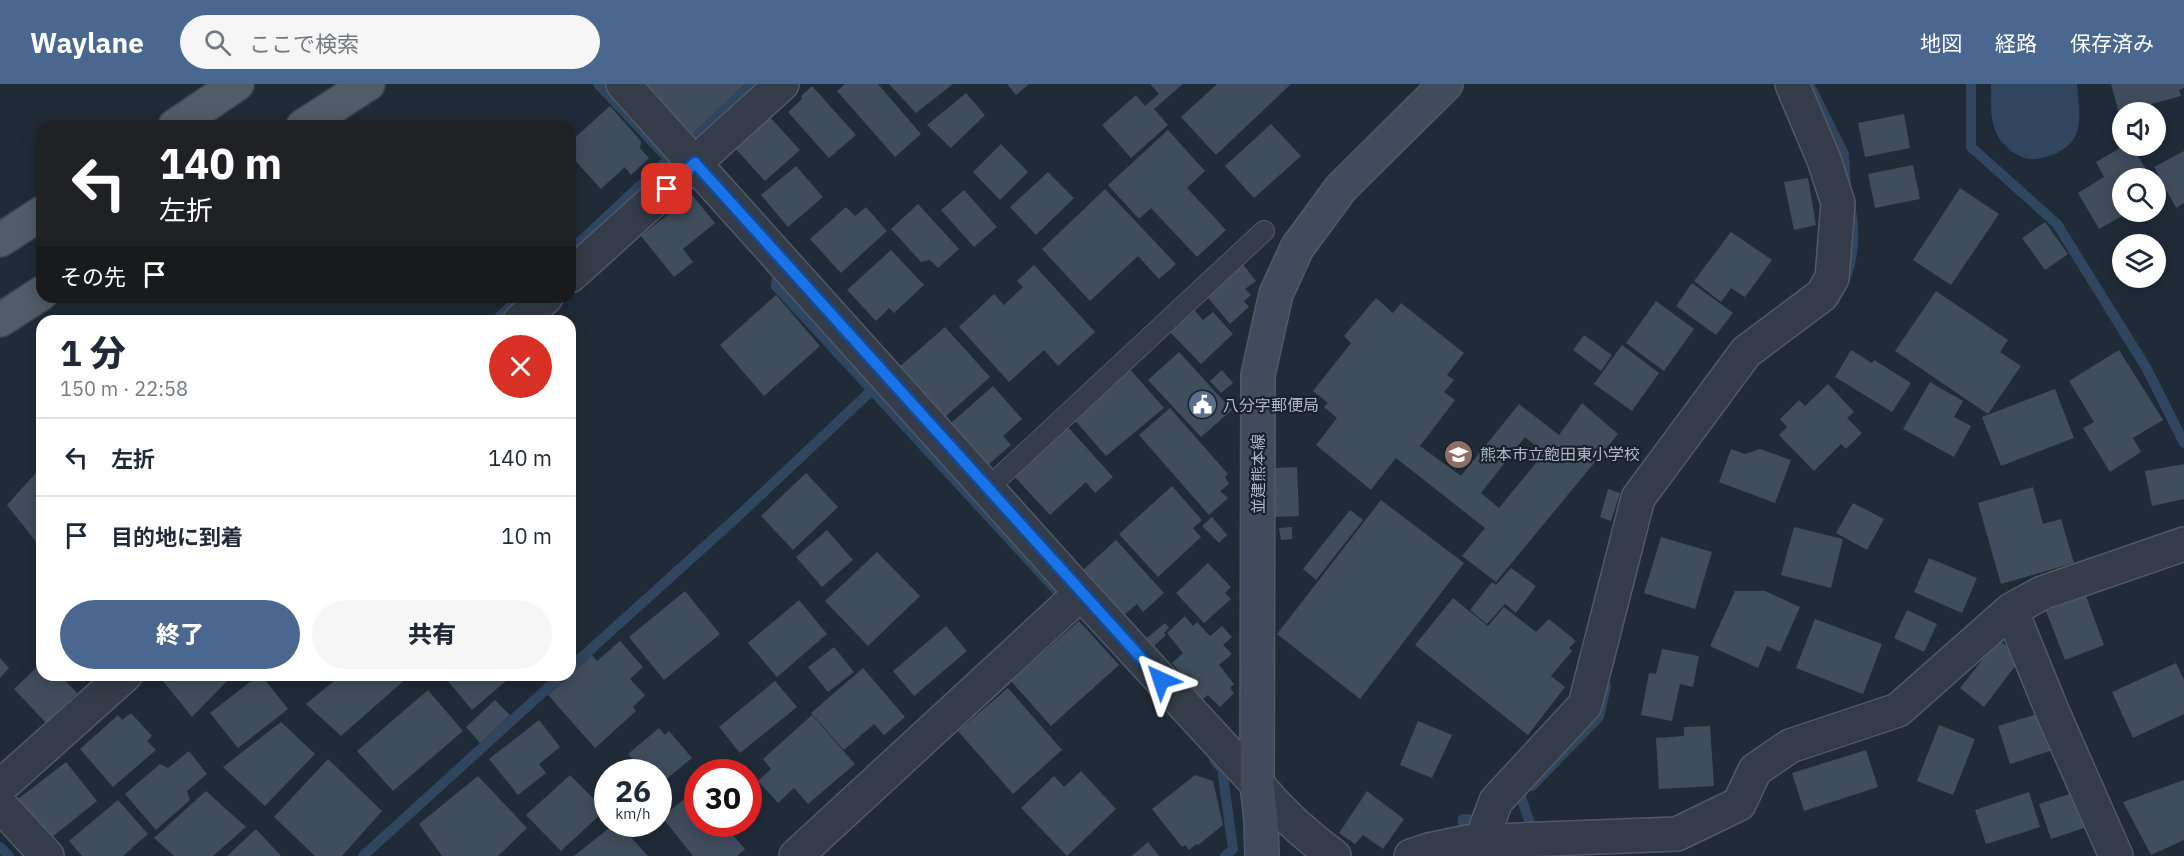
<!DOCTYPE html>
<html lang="ja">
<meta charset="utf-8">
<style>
body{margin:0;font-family:"IBM Plex Sans","Noto Sans JP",sans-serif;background:#f6f6f7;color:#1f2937;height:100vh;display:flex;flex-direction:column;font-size:22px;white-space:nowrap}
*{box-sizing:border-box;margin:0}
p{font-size:20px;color:#747a83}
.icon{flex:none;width:33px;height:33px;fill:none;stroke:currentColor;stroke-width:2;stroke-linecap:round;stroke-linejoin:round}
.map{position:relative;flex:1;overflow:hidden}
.details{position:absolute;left:36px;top:231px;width:540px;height:366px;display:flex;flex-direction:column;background:#fff;border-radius:18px;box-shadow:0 3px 15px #0003}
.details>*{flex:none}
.hud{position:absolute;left:36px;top:36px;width:540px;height:183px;border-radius:18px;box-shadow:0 3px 15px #0003;background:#202124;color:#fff;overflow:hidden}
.fabs{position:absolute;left:2112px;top:18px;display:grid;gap:12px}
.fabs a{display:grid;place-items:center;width:54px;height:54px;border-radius:50%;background:#fff;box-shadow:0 3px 15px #0003;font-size:30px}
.speed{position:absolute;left:594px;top:675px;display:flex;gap:12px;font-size:30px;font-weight:700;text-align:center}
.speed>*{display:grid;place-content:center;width:78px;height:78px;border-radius:50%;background:#fff;box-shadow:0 3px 15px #0003;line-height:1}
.speed small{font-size:15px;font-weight:400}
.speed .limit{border:9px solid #d22;background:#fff;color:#111}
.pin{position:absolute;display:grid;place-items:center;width:51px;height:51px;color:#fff;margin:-26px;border-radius:12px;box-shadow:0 3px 9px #0006}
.me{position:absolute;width:66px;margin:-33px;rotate:318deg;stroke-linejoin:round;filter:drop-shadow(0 0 4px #0008)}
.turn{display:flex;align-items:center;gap:21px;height:126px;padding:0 24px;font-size:27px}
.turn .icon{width:78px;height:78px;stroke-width:2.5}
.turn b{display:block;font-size:42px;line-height:51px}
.then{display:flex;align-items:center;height:57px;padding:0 24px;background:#0003;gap:12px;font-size:22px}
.round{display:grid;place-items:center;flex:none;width:63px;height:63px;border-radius:32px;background:#f6f6f7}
.head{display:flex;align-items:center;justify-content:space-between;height:102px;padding:0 24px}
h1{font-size:36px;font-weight:800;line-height:45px}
.button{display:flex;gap:12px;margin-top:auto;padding:12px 24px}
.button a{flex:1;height:69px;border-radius:36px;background:#49678f;color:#fff;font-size:24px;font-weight:800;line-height:69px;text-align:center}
.button a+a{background:#f6f6f7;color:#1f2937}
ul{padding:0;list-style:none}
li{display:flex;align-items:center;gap:18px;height:78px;padding:0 24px;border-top:2px solid #e0e1e3}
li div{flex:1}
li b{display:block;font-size:22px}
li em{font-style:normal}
header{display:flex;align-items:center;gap:36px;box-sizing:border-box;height:84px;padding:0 30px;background:#49678f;color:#fff}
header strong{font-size:28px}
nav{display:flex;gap:33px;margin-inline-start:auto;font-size:21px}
.search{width:420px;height:54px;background:#f6f6f7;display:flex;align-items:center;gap:15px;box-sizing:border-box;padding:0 21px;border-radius:33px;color:#747a83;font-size:22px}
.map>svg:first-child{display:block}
.water{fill:#30455e}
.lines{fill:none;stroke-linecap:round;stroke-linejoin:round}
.stream{stroke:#30455e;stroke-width:10}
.building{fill:#404d5d;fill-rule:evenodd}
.service-casing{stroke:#505a66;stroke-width:22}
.minor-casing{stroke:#505a66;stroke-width:36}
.secondary-casing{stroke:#505a66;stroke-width:36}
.primary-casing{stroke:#3c4551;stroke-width:36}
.service{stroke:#333c48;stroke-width:20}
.minor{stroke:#333c48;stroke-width:33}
.secondary{stroke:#404c5b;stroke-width:33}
.primary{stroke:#505c68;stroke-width:33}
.route-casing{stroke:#114b97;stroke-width:15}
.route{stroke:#1a73e8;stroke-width:10}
.labels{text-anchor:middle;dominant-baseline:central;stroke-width:4.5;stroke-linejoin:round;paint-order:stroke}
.poi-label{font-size:16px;fill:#adb7c5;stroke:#18222c;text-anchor:start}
.street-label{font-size:16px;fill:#adb7c5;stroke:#18222c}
</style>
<header>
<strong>Waylane</strong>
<div class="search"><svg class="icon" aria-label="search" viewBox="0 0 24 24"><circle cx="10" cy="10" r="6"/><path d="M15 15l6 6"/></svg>ここで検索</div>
<nav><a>地図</a><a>経路</a><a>保存済み</a></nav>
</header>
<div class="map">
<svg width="2184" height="772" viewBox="0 0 2184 772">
<rect width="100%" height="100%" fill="#1f2b37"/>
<path class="water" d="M 1991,0 L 2077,0 C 2078,16 2082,36 2076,51 C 2069,67 2041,79 2024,74 C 2015,71 2004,62 1999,54 C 1989,38 1991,18 1991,0 Z"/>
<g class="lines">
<path class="stream" d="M 598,0 L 680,87
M 1809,0 L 1844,70 L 1846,102
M 1971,0 L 1971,63 L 2057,140 L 2147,285 L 2184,359
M 684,61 L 753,0
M 570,167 L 672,72
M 770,184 L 777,191 L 776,202 L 1059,509
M 1845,195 C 1854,174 1855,148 1851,126
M 495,237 L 520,213
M 570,584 L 735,435 L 872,306
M 1214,676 L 1222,685 L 1233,765 L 1225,772
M 1532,702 L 1599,633 L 1606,602
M 1521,713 L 1541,772
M 1462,757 L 1463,735 L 1486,737
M 0,763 L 9,772
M 363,772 L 562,591"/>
</g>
<path class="building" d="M 633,0 L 745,0 L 685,56 Z
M 845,0 L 878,0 L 921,50 L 895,73 L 837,7 Z
M 889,0 L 953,0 L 916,29 Z
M 1007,0 L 1029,0 L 1016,11 Z
M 1150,0 L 1183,0 L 1154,25 L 1168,41 L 1131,74 L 1102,41 L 1136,11 L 1145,22 L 1159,10 Z
M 1217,0 L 1291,0 L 1216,71 L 1181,33 Z
M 2111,0 L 2184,0 L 2184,4 L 2179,6 L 2181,12 L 2119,29 Z
M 812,2 L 856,51 L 829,74 L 788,28 L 802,15 L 801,12 Z
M 966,9 L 985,31 L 951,64 L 927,41 Z
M 610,22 L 641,57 L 640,64 L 649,74 L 631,91 L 625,83 L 601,105 L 570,71 L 570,58 Z
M 1904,30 L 1910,64 L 1865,73 L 1858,39 Z
M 768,31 L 800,66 L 765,97 L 734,63 Z
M 1271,40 L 1301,72 L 1254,114 L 1225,82 Z
M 1168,46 L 1205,87 L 1187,104 L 1226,146 L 1197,173 L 1151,124 L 1139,135 L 1108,101 Z
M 1001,60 L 1028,88 L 1000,116 L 973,88 Z
M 2123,62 L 2132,62 L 2151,94 L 2122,94 L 2122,128 L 2129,128 L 2099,145 L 2078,109 L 2104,93 L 2096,78 Z
M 2184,67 L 2184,119 L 2176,124 L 2154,83 Z
M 1913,81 L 1920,115 L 1875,124 L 1868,90 Z
M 796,82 L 823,113 L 788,143 L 761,111 Z
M 1048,88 L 1074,114 L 1036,151 L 1010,123 Z
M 1808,94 L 1816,141 L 1794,146 L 1784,98 Z
M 1960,104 L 1999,130 L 1951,201 L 1913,176 Z
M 1105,105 L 1176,180 L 1159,195 L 1138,172 L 1090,217 L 1042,165 Z
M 964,106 L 997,143 L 974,163 L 941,126 Z
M 692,111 L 715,139 L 683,165 L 693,178 L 674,193 L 641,152 Z
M 918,120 L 959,165 L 938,184 L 930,176 L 921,178 L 891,145 Z
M 846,123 L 855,132 L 866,123 L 887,147 L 841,189 L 810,155 Z
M 2045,138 L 2068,170 L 2045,186 L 2022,154 Z
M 1731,148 L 1772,176 L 1745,213 L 1731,204 L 1721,218 L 1694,197 Z
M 891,166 L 924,201 L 894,229 L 889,224 L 876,237 L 847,206 Z
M 1242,179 L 1256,197 L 1245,205 L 1251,211 L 1244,217 L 1249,223 L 1230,240 L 1205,210 Z
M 1034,181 L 1095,248 L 1058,282 L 1044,266 L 1009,298 L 959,243 L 994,210 L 1004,221 L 1023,203 L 1017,197 Z
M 1692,199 L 1733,229 L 1716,251 L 1676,222 Z
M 1936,207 L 2008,256 L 2000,268 L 2021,282 L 1988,330 L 1895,267 Z
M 776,211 L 820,262 L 764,312 L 720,261 Z
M 1376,214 L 1393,229 L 1401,219 L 1464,269 L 1447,291 L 1454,296 L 1444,308 L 1455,316 L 1420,362 L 1461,392 L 1519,320 L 1559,351 L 1582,319 L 1618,350 L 1496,498 L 1462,472 L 1485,444 L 1396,374 L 1371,406 L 1316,361 L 1337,334 L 1324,323 L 1328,319 L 1313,307 L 1351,259 L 1344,252 ZM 1525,353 L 1544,369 L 1499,424 L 1481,409 Z
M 1656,217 L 1694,245 L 1664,287 L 1626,259 Z
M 1189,220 L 1203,236 L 1213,228 L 1233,250 L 1201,280 L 1165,243 Z
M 945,243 L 990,293 L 944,334 L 898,284 Z
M 1584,251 L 1612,271 L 1601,287 L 1573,266 Z
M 1622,261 L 1659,289 L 1632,327 L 1594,300 Z
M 1851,266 L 1872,279 L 1874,276 L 1911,299 L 1892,328 L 1835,293 Z
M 2119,266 L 2163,336 L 2133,354 L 2141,368 L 2110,388 L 2083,344 L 2094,338 L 2069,297 Z
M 1179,268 L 1232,326 L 1201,353 L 1148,296 Z
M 1129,284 L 1164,324 L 1106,372 L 1072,333 Z
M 1222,286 L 1233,299 L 1221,309 L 1210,297 Z
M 1930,298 L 1963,317 L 1954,333 L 1971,342 L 1954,373 L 1903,345 Z
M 1828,300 L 1854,328 L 1847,334 L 1862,349 L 1846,365 L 1841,360 L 1814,387 L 1779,351 L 1787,343 L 1780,335 L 1799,316 L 1805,322 Z
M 993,302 L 1022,335 L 1003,352 L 1011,361 L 988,381 L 951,339 Z
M 2055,305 L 2074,354 L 2001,382 L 1982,333 Z
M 1170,324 L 1228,390 L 1225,393 L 1229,400 L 1220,407 L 1228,414 L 1209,431 L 1139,351 Z
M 1068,343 L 1113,393 L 1095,409 L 1086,398 L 1050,431 L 1013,391 Z
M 1731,365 L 1745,370 L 1760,365 L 1791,376 L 1775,419 L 1719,398 Z
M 2184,380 L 2184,415 L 2152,422 L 2145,387 Z
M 42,382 L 42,455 L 37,459 L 7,421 Z
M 1297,383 L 1299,432 L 1274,433 L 1273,384 Z
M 806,389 L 838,423 L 793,466 L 761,432 Z
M 1172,402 L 1202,436 L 1193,444 L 1201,453 L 1158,493 L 1119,450 Z
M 2033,403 L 2043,440 L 2061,435 L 2074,479 L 2001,500 L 1978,419 Z
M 1608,405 L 1620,409 L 1611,437 L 1600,433 Z
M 1381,416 L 1464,479 L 1360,615 L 1277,550 Z
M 1853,419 L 1884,435 L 1867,466 L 1836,449 Z
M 1350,426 L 1363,436 L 1316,496 L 1303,485 Z
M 1212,433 L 1227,451 L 1219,459 L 1202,442 Z
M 1292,443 L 1292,455 L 1281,456 L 1279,444 Z
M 1794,443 L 1843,455 L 1831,504 L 1781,491 Z
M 827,446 L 853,476 L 822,503 L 796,473 Z
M 1661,453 L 1712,468 L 1695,525 L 1644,509 Z
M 1116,456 L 1164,509 L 1143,528 L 1137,520 L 1124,531 L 1083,486 Z
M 877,468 L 920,512 L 868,562 L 825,517 Z
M 1929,474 L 1977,494 L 1962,529 L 1914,508 Z
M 1208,479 L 1231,503 L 1225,509 L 1231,515 L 1204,539 L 1176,509 Z
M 1511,484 L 1536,502 L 1516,529 L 1505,520 L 1487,540 L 1470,526 L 1492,498 L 1496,501 Z
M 685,507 L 720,550 L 664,596 L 629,553 Z
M 1735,507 L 1765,507 L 1800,523 L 1780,568 L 1767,562 L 1758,584 L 1710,562 Z
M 2086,512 L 2104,561 L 2065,576 L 2046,527 Z
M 1453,514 L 1488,542 L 1504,523 L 1536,548 L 1549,535 L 1576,557 L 1569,564 L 1572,567 L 1551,592 L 1565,603 L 1528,651 L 1415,561 Z
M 799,516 L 827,550 L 777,593 L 748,559 Z
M 1907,526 L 1937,540 L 1924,568 L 1894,554 Z
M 1185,532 L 1193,542 L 1197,538 L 1210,552 L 1222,542 L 1232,553 L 1223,561 L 1232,570 L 1219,581 L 1234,600 L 1230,604 L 1234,609 L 1220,623 L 1208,611 L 1202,616 L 1172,579 L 1183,569 L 1167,549 Z
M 1815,535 L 1882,560 L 1863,610 L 1796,584 Z
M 1079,537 L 1119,581 L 1051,642 L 1011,597 Z
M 1165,539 L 1169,544 L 1164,549 L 1166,551 L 1154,562 L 1147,554 Z
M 946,542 L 967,567 L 914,612 L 893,587 Z
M 1998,556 L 2022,573 L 1984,623 L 1960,604 Z
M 620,557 L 643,583 L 630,595 L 645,611 L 633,623 L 636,627 L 595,664 L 548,611 L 592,571 L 597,577 Z
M 834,563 L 854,588 L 828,608 L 808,583 Z
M 1662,565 L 1699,572 L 1693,603 L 1680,600 L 1672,637 L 1641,631 L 1649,589 L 1656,590 Z
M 0,574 L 9,584 L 0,594 Z
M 2176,579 L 2184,596 L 2184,630 L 2133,654 L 2112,608 Z
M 38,582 L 42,586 L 42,591 L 60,591 L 77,609 L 46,639 L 14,605 Z
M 863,584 L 905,633 L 884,651 L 874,640 L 844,666 L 811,629 Z
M 158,591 L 233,591 L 192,633 Z
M 259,591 L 261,591 L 288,625 L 238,664 L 210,629 Z
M 341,591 L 404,591 L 407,594 L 341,652 L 306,620 Z
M 443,591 L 513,591 L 472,626 Z
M 775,597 L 797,623 L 740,669 L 719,643 Z
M 1008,604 L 1062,666 L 1013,710 L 958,647 Z
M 428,606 L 463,647 L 393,707 L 357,667 Z
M 495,616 L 510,631 L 480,659 L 466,643 Z
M 2047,627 L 2059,664 L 2010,680 L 1998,642 Z
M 131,629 L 152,652 L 147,657 L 156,666 L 113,703 L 80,665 L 118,631 L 122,636 Z
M 812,631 L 855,680 L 808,720 L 794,704 L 778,719 L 758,697 L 771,685 L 763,675 Z
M 539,636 L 560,663 L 539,680 L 546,689 L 518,711 L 489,675 Z
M 1418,637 L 1452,651 L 1432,694 L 1400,681 Z
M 281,638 L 315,670 L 265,722 L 223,683 Z
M 1939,641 L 1975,655 L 1953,711 L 1917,697 Z
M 1710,642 L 1714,702 L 1659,705 L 1656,654 L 1684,652 L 1684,643 Z
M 659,644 L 665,651 L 669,647 L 692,674 L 658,702 L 658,688 L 625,688 L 623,686 L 635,677 L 628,670 Z
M 1866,666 L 1878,703 L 1804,727 L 1792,689 Z
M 189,667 L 207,690 L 187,707 L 190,716 L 156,746 L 125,710 L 160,680 L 168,684 Z
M 328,675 L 382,727 L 342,772 L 315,772 L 274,733 Z
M 66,678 L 97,717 L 46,758 L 14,718 Z
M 1081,687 L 1116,725 L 1067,772 L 1021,724 L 1054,692 L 1064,703 Z
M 570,691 L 605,726 L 561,767 L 526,731 Z
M 1195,691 L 1213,697 L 1223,741 L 1198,761 L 1196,760 L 1189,766 L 1185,761 L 1182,763 L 1152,725 Z
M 478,692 L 527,744 L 498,772 L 442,772 L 419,740 Z
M 2184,696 L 2184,756 L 2151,771 L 2123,718 Z
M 698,704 L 698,740 L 731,740 L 726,743 L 745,765 L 737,772 L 693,772 L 662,733 Z
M 206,707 L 246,743 L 213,772 L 174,772 L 154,754 Z
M 1367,707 L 1404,735 L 1383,765 L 1363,751 L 1355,760 L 1339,749 Z
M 2078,707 L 2090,742 L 2051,755 L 2039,720 Z
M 2029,708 L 2040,743 L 1986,760 L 1975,726 Z
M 118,716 L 148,750 L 123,772 L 82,772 L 69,757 Z
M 614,740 L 619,740 L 648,772 L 574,772 Z
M 256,745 L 281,772 L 227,772 Z
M 1148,758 L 1159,772 L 1132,772 Z"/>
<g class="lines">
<defs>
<path id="service" d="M 988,404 L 1264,147"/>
<path id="minor" d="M 623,0 L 1081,509 L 1257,700 C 1280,728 1305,751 1334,772
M 570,192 L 782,0
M 520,237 L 546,213
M 2011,526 L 2053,629 L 2116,772
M 0,703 L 125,591
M 0,721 L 47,772
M 1481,757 L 1496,717 L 1585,621 L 1638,414 L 1746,268 L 1822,211 L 1832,194 L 1838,119 L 1824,76 L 1792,0
M 796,772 L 1081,509
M 1411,772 L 1429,766 L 1468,758 L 1677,750 L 1739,720 L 1755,686 L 1790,662 L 1898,626 L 2011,526 L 2042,509 L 2184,460"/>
<path id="secondary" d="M 1262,772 L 1261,736 L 1257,700 L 1258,291 L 1276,210 L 1297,164 L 1341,104 L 1446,0"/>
<path id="primary" d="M 175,42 L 237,0
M 303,42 L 368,0
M 0,156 L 42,129
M 0,236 L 42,209"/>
</defs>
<use href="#service" class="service-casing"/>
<use href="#minor" class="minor-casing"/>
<use href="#secondary" class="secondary-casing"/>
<use href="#primary" class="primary-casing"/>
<use href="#service" class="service"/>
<use href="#minor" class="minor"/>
<use href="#secondary" class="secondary"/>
<use href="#primary" class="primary"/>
</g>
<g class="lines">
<defs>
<path id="route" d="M 667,105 L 695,79 L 1161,596"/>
</defs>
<use href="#route" class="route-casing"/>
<use href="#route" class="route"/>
</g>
<defs>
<symbol id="civic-disc" viewBox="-11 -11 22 22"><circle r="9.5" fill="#5c6f8a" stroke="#18222c"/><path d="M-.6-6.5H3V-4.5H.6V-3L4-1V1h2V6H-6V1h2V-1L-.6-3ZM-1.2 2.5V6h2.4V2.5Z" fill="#fff"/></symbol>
<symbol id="school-disc" viewBox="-11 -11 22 22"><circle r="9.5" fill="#8d6e63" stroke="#18222c"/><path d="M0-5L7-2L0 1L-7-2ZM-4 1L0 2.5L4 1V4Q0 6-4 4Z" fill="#fff"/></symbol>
</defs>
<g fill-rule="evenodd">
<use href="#civic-disc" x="1186" y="304" width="33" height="33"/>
<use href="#school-disc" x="1442" y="354" width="33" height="33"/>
</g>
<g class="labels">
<g class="poi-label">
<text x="1223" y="321">八分字郵便局</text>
<text x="1480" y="370">熊本市立飽田東小学校</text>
</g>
<g class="street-label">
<text transform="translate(1258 390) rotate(-90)">並建熊本線</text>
</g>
</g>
</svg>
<div class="fabs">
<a><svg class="icon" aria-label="sound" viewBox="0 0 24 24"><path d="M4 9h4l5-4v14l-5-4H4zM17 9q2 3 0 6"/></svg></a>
<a><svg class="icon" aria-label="search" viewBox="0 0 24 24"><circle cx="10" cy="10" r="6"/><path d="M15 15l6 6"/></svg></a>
<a><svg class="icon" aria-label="layers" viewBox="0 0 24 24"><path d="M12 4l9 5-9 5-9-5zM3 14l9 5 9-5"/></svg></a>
</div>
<div class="speed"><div>26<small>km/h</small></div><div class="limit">30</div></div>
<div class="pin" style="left:667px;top:105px;background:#d93025"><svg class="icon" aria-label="arrive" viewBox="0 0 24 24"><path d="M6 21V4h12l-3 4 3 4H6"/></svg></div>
<svg class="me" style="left:1161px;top:596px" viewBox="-20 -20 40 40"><path d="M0-17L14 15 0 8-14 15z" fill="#1a73e8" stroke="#fff" stroke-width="4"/></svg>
<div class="hud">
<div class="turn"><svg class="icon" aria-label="left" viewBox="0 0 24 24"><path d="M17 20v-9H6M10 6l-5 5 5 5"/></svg><div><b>140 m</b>左折</div></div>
<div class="then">その先<svg class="icon" aria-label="arrive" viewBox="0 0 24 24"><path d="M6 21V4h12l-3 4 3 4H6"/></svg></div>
</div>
<section class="details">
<div class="head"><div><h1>1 分</h1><p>150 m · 22:58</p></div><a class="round" style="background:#d93025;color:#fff"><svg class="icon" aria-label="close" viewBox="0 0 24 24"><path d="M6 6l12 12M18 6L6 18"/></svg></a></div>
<ul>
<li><svg class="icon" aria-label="left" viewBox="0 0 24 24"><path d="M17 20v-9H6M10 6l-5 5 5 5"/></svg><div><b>左折</b></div><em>140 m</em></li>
<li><svg class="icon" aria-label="arrive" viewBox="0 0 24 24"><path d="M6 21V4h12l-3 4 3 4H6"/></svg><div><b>目的地に到着</b></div><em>10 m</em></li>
</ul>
<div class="button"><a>終了</a><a>共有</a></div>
</section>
</div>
